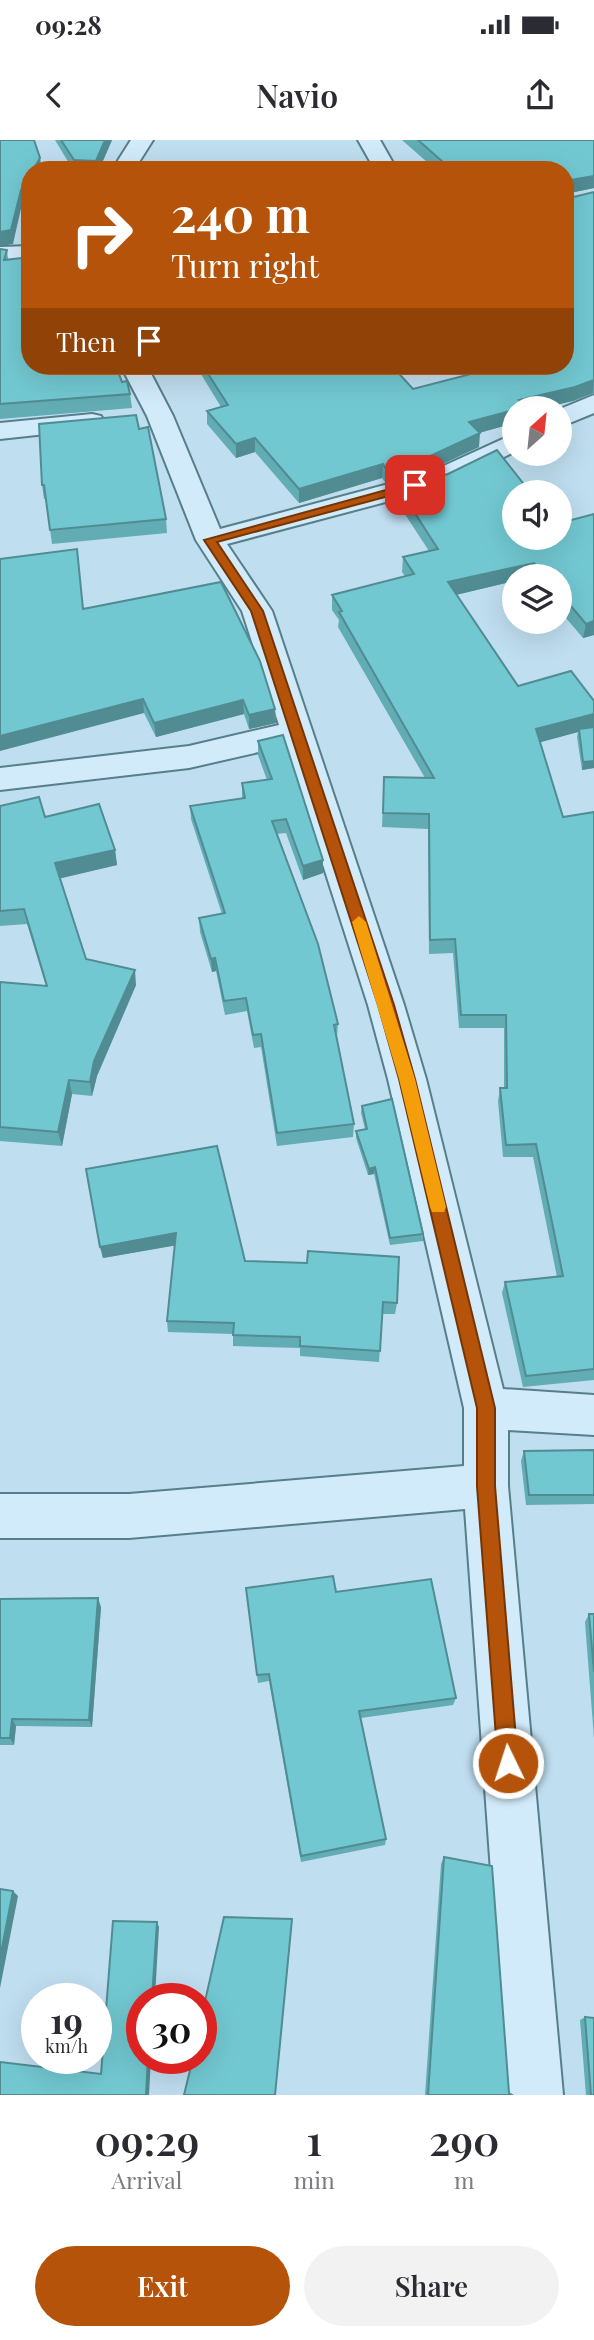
<!DOCTYPE html>
<style>
body{margin:0;font-family:"Playfair Display",serif;background:#f2f2f3;color:#2b2b33;height:100vh;display:flex;flex-direction:column;font-size:26px;white-space:nowrap}
*{box-sizing:border-box;margin:0}
p{font-size:23px;color:#7c7c81}
.icon{flex:none;width:38px;height:38px;fill:none;stroke:currentColor;stroke-width:2;stroke-linecap:round;stroke-linejoin:round}
.map{position:relative;height:1955px;overflow:hidden}
.details{display:flex;flex-direction:column;background:#fff;flex:1}
.details>*{flex:none}
.banner{position:absolute;left:21px;top:21px;width:553px;height:214px;border-radius:28px;box-shadow:0 7px 28px #0002;background:#b45309;color:#fff;overflow:hidden}
.needle{width:46px;rotate:27deg}
.tools{position:absolute;left:502px;top:256px;display:grid;gap:14px}
.tools a{display:grid;place-items:center;width:70px;height:70px;border-radius:50%;background:#fff;box-shadow:0 7px 28px #0002;font-size:35px}
.speed{position:absolute;left:21px;top:1843px;display:flex;gap:14px;font-size:35px;font-weight:700;text-align:center}
.speed>*{display:grid;place-content:center;width:91px;height:91px;border-radius:50%;background:#fff;box-shadow:0 7px 28px #0002;line-height:1}
.speed small{font-size:18px;font-weight:400}
.speed .limit{border:10px solid #d22;background:#fff;color:#111}
.pin{position:absolute;display:grid;place-items:center;width:60px;height:60px;color:#fff;margin:-30px;border-radius:14px;box-shadow:0 4px 10px #0006}
.me{position:absolute;width:77px;margin:-38px;rotate:356deg;stroke-linejoin:round;filter:drop-shadow(0 0 5px #0008)}
.turn{display:flex;align-items:center;gap:24px;height:147px;padding:0 35px;font-size:32px}
.turn .icon{width:91px;height:91px;stroke-width:2.5}
.turn b{display:block;font-size:49px;line-height:60px}
.then{display:flex;align-items:center;height:66px;padding:0 35px;background:#0003;gap:14px;font-size:26px}
.eta{display:flex;justify-content:space-evenly;align-items:center;height:119px;text-align:center}
.eta b{font-size:42px;font-weight:600;line-height:49px}
.cta{display:flex;gap:14px;margin-top:auto;padding:14px 35px}
.cta a{flex:1;height:80px;border-radius:42px;background:#b45309;color:#fff;font-size:28px;font-weight:600;line-height:80px;text-align:center}
.cta a+a{background:#f2f2f3;color:#2b2b33}
.status{display:flex;justify-content:space-between;align-items:center;height:49px;padding:0 35px;background:#fff;direction:ltr}
.status svg{height:19px;fill:currentColor}
header{display:flex;justify-content:space-between;align-items:center;height:91px;padding:0 35px;background:#fff;font-size:32px;font-weight:600}
.map>svg:first-child{display:block}
.lines{fill:none;stroke-linecap:round;stroke-linejoin:round}
.minor-casing{stroke:#567f8a;stroke-width:4}
.minor{fill:#d2ebfb;fill-rule:evenodd}
.wall{fill:#62acb4}
.shaded-wall{fill:#508c92}
.building{fill:#72c8d1;stroke:#508c92;stroke-width:2}
.route{fill:#b45309;stroke:#753606;stroke-width:2}
.slow{fill:#f59e0b}
</style>
<div class="status"><b>09:28</b><svg viewBox="0 0 49 12"><path d="M0 12V9h3v3zM5 12V6h3v6zM10 12V3h3v9zM15 12V0h3v12zM26 1h20v11H26zM47 4h2v5h-2z"/></svg></div>
<header><svg class="icon" aria-label="back" viewBox="0 0 24 24"><path d="M15 5l-7 7 7 7"/></svg>Navio<svg class="icon" aria-label="share" viewBox="0 0 24 24"><path d="M12 15V3M7 8l5-5 5 5M5 13v7h14v-7"/></svg></header>
<div class="map">
<svg width="594" height="1955" viewBox="0 0 594 1955">
<rect width="100%" height="100%" fill="#bfdef0"/>
<g class="lines">
<defs>
<path id="minor" d="M 131,0 L 153,0 L 134,30 L 112,30 Z
M 358,0 L 380,0 L 397,30 L 375,30 Z
M 30,106 L 30,120 L 0,121 L 0,107 Z
M 121,226 L 147,226 L 173,276 L 220,389 L 426,334 L 514,294 L 514,312 L 446,346 L 227,404 L 272,471 L 404,865 L 426,939 L 503,1249 L 594,1255 L 594,1295 L 508,1290 L 508,1346 L 563,1955 L 507,1955 L 465,1369 L 129,1398 L 0,1398 L 0,1354 L 129,1354 L 464,1326 L 464,1268 L 388,939 L 368,865 L 285,606 L 189,628 L 0,650 L 0,628 L 189,606 L 279,585 L 242,471 L 196,400 L 147,276 Z
M 594,255 L 594,273 L 560,287 L 560,269 Z
M 92,274 L 101,276 L 105,282 L 101,288 L 0,299 L 0,283 Z"/>
</defs>
<use href="#minor" class="minor-casing"/>
<use href="#minor" class="minor"/>
</g>
<path class="wall" d="M 55,0 L 120,0 L 112,0 L 99,30 L 73,30 Z
M 402,0 L 594,0 L 594,48 L 565,54 L 565,30 L 436,30 Z
M 594,52 L 594,253 L 573,261 L 514,268 L 514,283 L 479,293 L 479,307 L 425,332 L 385,342 L 382,338 L 299,363 L 255,312 L 236,318 L 207,284 L 207,271 L 221,267 L 196,226 L 392,226 L 413,249 L 565,226 Z
M 0,109 L 7,110 L 8,119 L 122,242 L 130,254 L 132,268 L 0,279 Z
M 139,289 L 166,379 L 167,393 L 52,404 L 46,359 L 44,359 L 42,345 Z
M 398,347 L 560,397 L 594,495 L 583,498 L 560,471 L 560,436 L 514,436 L 514,441 L 456,455 L 518,546 L 571,531 L 594,628 L 582,630 L 577,597 L 578,592 L 540,602 L 563,677 L 594,672 L 594,1240 L 523,1247 L 502,1153 L 505,1142 L 557,1137 L 533,1017 L 503,1017 L 498,961 L 500,948 L 504,948 L 504,888 L 459,888 L 453,813 L 429,814 L 428,689 L 382,687 L 384,637 L 425,638 L 338,487 L 339,480 L 332,470 L 332,455 L 405,436 L 402,432 L 403,417 L 429,411 L 397,362 Z
M 84,469 L 275,569 L 276,583 L 249,589 L 244,574 L 156,597 L 144,573 Z
M 258,601 L 323,720 L 323,733 L 303,740 L 286,693 L 277,694 L 338,884 L 337,897 L 354,984 L 353,997 L 277,1006 L 261,907 L 254,908 L 247,871 L 225,875 L 216,831 L 212,832 L 200,792 L 199,778 L 222,774 L 191,679 L 190,666 L 242,658 L 242,643 L 267,640 L 258,615 Z
M 0,666 L 45,677 L 115,710 L 117,725 L 60,738 L 86,819 L 136,845 L 97,936 L 92,956 L 72,954 L 62,1006 L 0,1001 L 0,842 L 46,846 L 27,784 L 0,786 Z
M 362,966 L 423,1094 L 423,1101 L 390,1105 L 374,1034 L 368,1035 L 356,998 L 356,991 L 365,989 L 361,973 Z
M 86,1029 L 245,1121 L 397,1163 L 395,1174 L 382,1174 L 379,1222 L 300,1216 L 300,1208 L 233,1206 L 233,1194 L 168,1192 L 167,1181 L 175,1105 L 103,1118 Z
M 594,1310 L 594,1364 L 526,1365 L 521,1321 L 524,1311 Z
M 246,1448 L 336,1452 L 456,1558 L 453,1565 L 361,1578 L 386,1699 L 385,1705 L 301,1722 L 269,1541 L 258,1543 Z
M 0,1459 L 101,1467 L 92,1587 L 16,1586 L 14,1605 L 0,1605 Z
M 589,1474 L 594,1474 L 594,1598 L 585,1482 Z
M 444,1717 L 509,1953 L 512,1955 L 425,1955 L 441,1724 Z
M 585,1877 L 594,1955 L 586,1955 L 580,1880 Z"/>
<path class="shaded-wall" d="M 105,0 L 112,0 L 99,30 L 97,30 L 96,21 Z
M 40,18 L 42,30 L 33,30 Z
M 30,35 L 30,51 L 22,64 L 13,104 L 0,106 L 0,92 L 21,50 Z
M 594,36 L 594,48 L 565,54 L 565,41 Z
M 594,240 L 593,253 L 573,261 L 544,268 L 518,268 L 519,260 Z
M 514,270 L 514,283 L 468,296 L 469,282 Z
M 480,293 L 479,307 L 425,332 L 385,342 L 386,329 Z
M 255,298 L 255,312 L 236,318 L 236,304 Z
M 383,324 L 382,338 L 299,363 L 299,349 Z
M 534,423 L 532,436 L 514,436 L 514,441 L 447,457 L 448,442 Z
M 594,481 L 594,495 L 583,498 L 586,484 Z
M 143,559 L 144,573 L 0,611 L 0,596 Z
M 243,560 L 244,574 L 156,597 L 154,583 Z
M 275,569 L 276,583 L 249,589 L 249,575 Z
M 594,574 L 594,588 L 579,589 L 578,592 L 534,604 L 536,589 Z
M 594,621 L 594,628 L 582,630 L 583,622 Z
M 115,710 L 117,725 L 58,739 L 55,723 Z
M 323,720 L 323,733 L 303,740 L 303,726 Z
M 215,818 L 216,831 L 212,832 L 211,819 Z
M 135,830 L 136,845 L 97,936 L 92,956 L 90,942 L 94,921 Z
M 69,940 L 72,954 L 62,1006 L 58,992 Z
M 375,1027 L 374,1034 L 368,1035 L 369,1029 Z
M 176,1093 L 178,1105 L 103,1118 L 100,1107 Z
M 98,1458 L 101,1467 L 92,1587 L 89,1580 Z
M 12,1579 L 16,1586 L 14,1605 L 10,1598 Z
M 13,1751 L 18,1756 L 0,1848 L 0,1818 Z
M 157,1782 L 159,1787 L 155,1858 L 152,1858 Z
M 148,1918 L 151,1918 L 149,1955 L 146,1955 Z"/>
<path class="building" d="M 0,0 L 34,0 L 40,18 L 33,30 L 30,30 L 30,35 L 21,50 L 11,90 L 0,92 Z
M 61,0 L 105,0 L 96,21 L 74,20 Z
M 418,0 L 594,0 L 594,36 L 565,41 L 565,30 L 452,30 Z
M 594,52 L 594,240 L 575,247 L 519,260 L 526,267 L 514,268 L 514,270 L 469,282 L 480,293 L 426,318 L 386,329 L 383,324 L 299,349 L 255,298 L 236,304 L 207,271 L 228,265 L 203,226 L 392,226 L 413,249 L 502,226 L 565,226 L 565,59 Z
M 0,109 L 7,110 L 4,120 L 30,117 L 30,226 L 116,226 L 122,242 L 127,241 L 130,254 L 0,264 Z
M 136,275 L 139,289 L 148,287 L 166,379 L 50,390 L 44,345 L 42,345 L 39,284 Z
M 497,310 L 530,352 L 514,352 L 514,397 L 560,397 L 560,383 L 594,374 L 594,481 L 586,484 L 560,453 L 560,436 L 545,436 L 534,423 L 448,442 L 518,546 L 571,531 L 594,561 L 594,574 L 536,589 L 563,677 L 594,672 L 594,1229 L 526,1236 L 505,1142 L 563,1136 L 536,1004 L 506,1005 L 500,948 L 507,948 L 506,875 L 461,875 L 455,799 L 430,800 L 429,674 L 383,673 L 384,637 L 434,638 L 339,472 L 342,471 L 332,455 L 414,434 L 403,417 L 438,409 L 398,347 L 448,334 Z
M 77,409 L 83,469 L 221,442 L 260,521 L 275,569 L 249,575 L 243,560 L 154,583 L 143,559 L 0,596 L 0,419 Z
M 594,587 L 594,621 L 583,622 L 579,589 Z
M 283,595 L 323,720 L 303,726 L 286,679 L 272,681 L 318,804 L 338,884 L 334,885 L 354,984 L 277,993 L 261,894 L 253,895 L 246,858 L 224,861 L 215,818 L 211,819 L 199,778 L 225,773 L 190,666 L 245,658 L 242,643 L 272,639 L 258,601 Z
M 39,657 L 45,677 L 99,664 L 115,710 L 55,723 L 86,819 L 135,830 L 94,921 L 90,942 L 69,940 L 58,992 L 0,987 L 0,842 L 47,846 L 24,769 L 0,771 L 0,666 Z
M 392,959 L 423,1094 L 390,1098 L 375,1027 L 369,1029 L 356,991 L 367,989 L 362,966 Z
M 217,1006 L 245,1121 L 307,1123 L 308,1111 L 399,1117 L 397,1163 L 383,1162 L 380,1211 L 300,1206 L 300,1197 L 233,1195 L 234,1183 L 167,1181 L 176,1093 L 100,1107 L 86,1029 Z
M 594,1310 L 594,1355 L 529,1355 L 524,1311 Z
M 333,1436 L 336,1452 L 431,1439 L 456,1558 L 359,1571 L 386,1699 L 301,1716 L 269,1534 L 257,1535 L 246,1448 Z
M 98,1458 L 89,1580 L 12,1579 L 10,1598 L 0,1598 L 0,1459 Z
M 589,1474 L 594,1474 L 594,1532 Z
M 444,1717 L 492,1726 L 509,1953 L 512,1955 L 428,1955 Z
M 0,1749 L 13,1751 L 0,1818 Z
M 224,1777 L 292,1779 L 275,1955 L 184,1955 L 193,1918 L 201,1918 L 201,1879 Z
M 113,1781 L 157,1782 L 152,1858 L 142,1858 L 142,1918 L 148,1918 L 146,1955 L 0,1955 L 0,1922 L 101,1934 Z
M 585,1877 L 594,1878 L 594,1955 L 591,1955 Z"/>
<path class="route" d="M 415,342 L 421,345 L 419,348 L 217,402 L 263,471 L 394,865 L 415,939 L 495,1268 L 495,1346 L 518,1623 L 515,1630 L 508,1633 L 501,1630 L 498,1623 L 477,1346 L 477,1268 L 399,939 L 378,865 L 251,471 L 204,400 Z"/>
<path class="slow" d="M 359,776 L 366,782 L 415,939 L 446,1067 L 444,1072 L 432,1072 L 430,1067 L 399,939 L 352,782 Z"/>
</svg>
<div class="tools">
<a><svg class="needle" viewBox="-14 -14 28 28"><path d="M0-13l5 13h-10z" fill="#e53935"/><path d="M0 13l5-13h-10z" fill="#7c7c81"/></svg></a>
<a><svg class="icon" aria-label="sound" viewBox="0 0 24 24"><path d="M4 9h4l5-4v14l-5-4H4zM17 9q2 3 0 6"/></svg></a>
<a><svg class="icon" aria-label="layers" viewBox="0 0 24 24"><path d="M12 4l9 5-9 5-9-5zM3 14l9 5 9-5"/></svg></a>
</div>
<div class="speed"><div>19<small>km/h</small></div><div class="limit">30</div></div>
<div class="pin" style="left:415px;top:345px;background:#d93025"><svg class="icon" aria-label="arrive" viewBox="0 0 24 24"><path d="M6 21V4h12l-3 4 3 4H6"/></svg></div>
<svg class="me" style="left:508px;top:1623px" viewBox="-20 -20 40 40"><circle r="17" fill="#b45309" stroke="#fff" stroke-width="3"/><path d="M0-11L8 9 0 5-8 9z" fill="#fff"/></svg>
<div class="banner">
<div class="turn"><svg class="icon" aria-label="right" viewBox="0 0 24 24"><path d="M7 20v-9h11M14 6l5 5-5 5"/></svg><div><b>240 m</b>Turn right</div></div>
<div class="then">Then<svg class="icon" aria-label="arrive" viewBox="0 0 24 24"><path d="M6 21V4h12l-3 4 3 4H6"/></svg></div>
</div>
</div>
<section class="details">
<div class="eta">
<div><b>09:29</b><p>Arrival</p></div>
<div><b>1</b><p>min</p></div>
<div><b>290</b><p>m</p></div>
</div>
<div class="cta"><a>Exit</a><a>Share</a></div>
</section>
